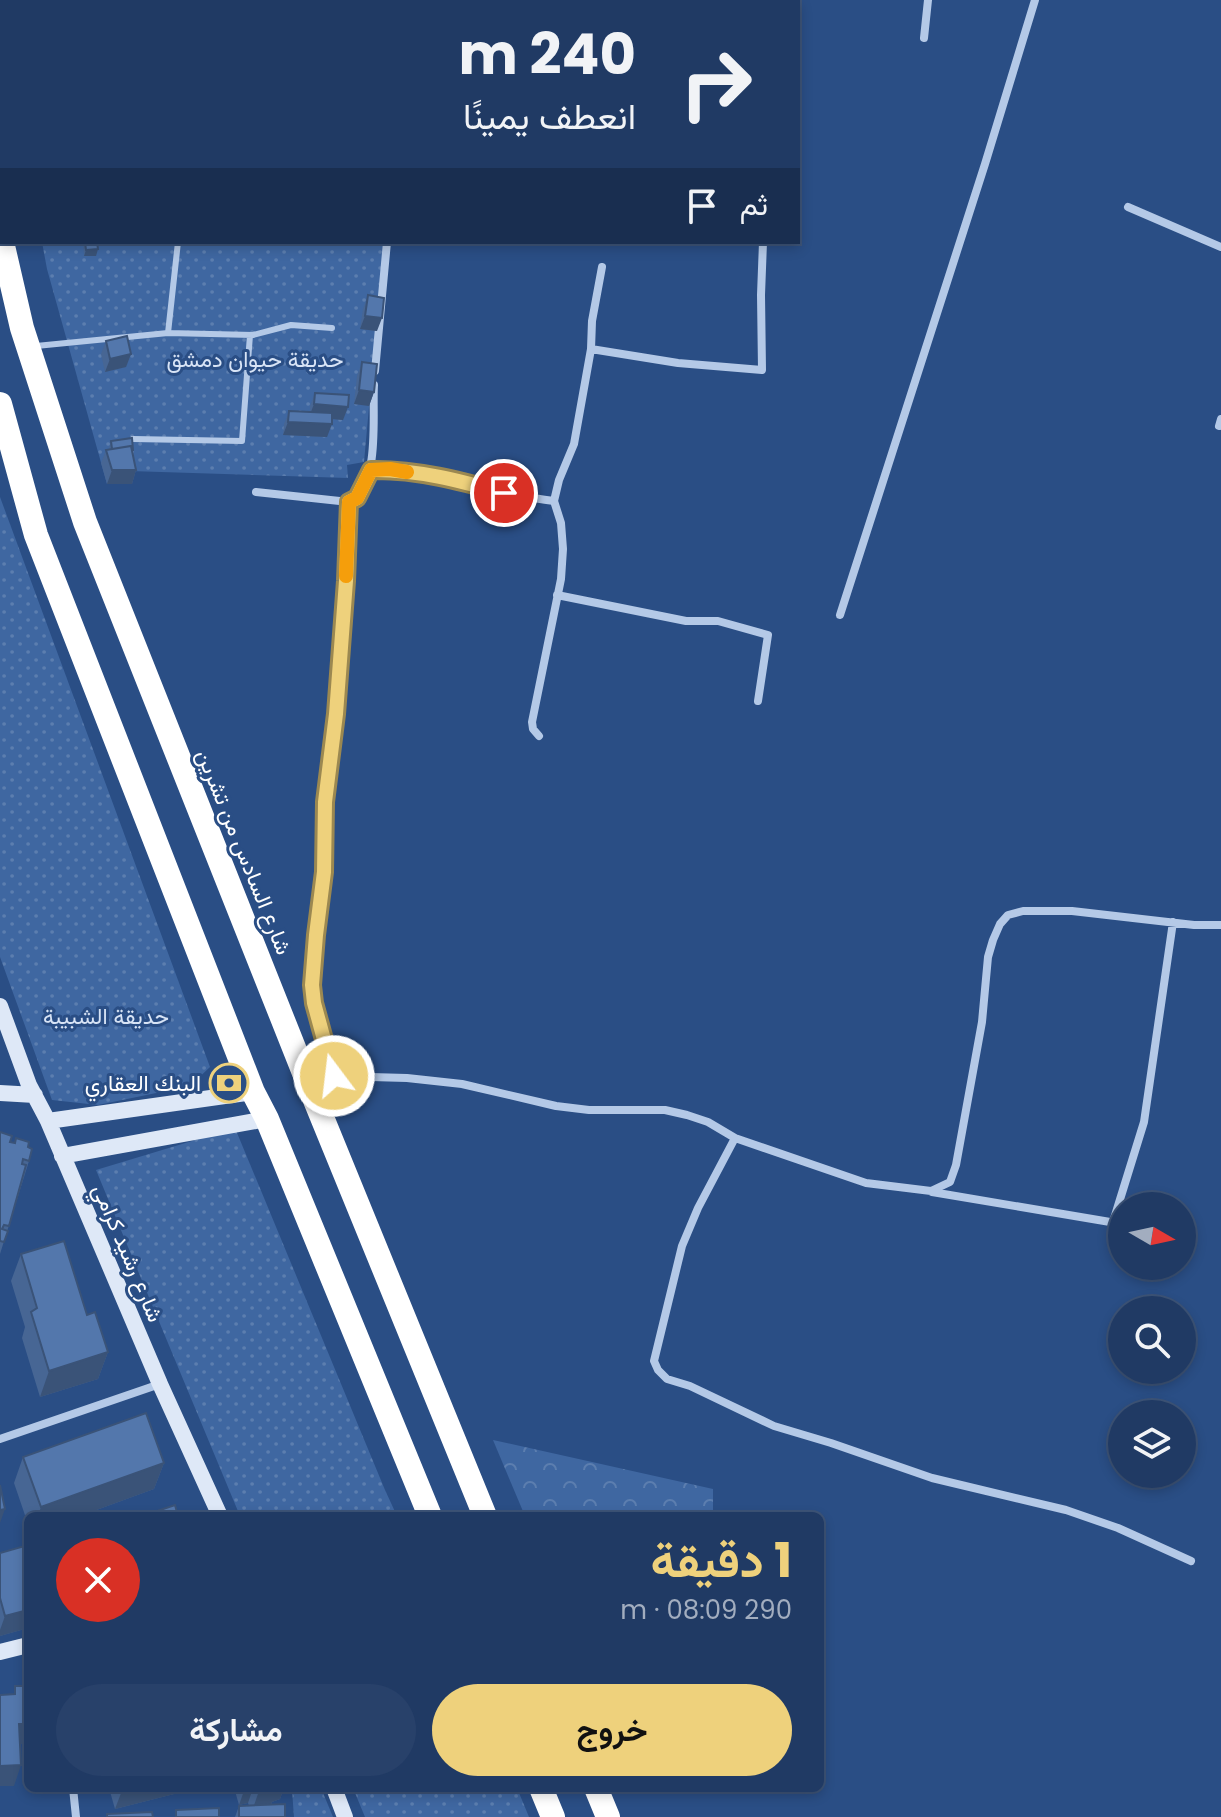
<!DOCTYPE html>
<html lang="ar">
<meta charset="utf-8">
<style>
body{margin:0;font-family:Poppins,Vazirmatn,sans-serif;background:#28416a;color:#f1f3f6;direction:rtl;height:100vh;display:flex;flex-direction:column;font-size:30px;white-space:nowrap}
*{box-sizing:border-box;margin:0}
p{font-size:26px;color:#a2adbf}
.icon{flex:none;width:44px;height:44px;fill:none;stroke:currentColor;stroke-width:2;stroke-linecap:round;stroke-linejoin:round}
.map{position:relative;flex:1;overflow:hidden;direction:ltr}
.panel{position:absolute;left:24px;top:1512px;width:800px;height:280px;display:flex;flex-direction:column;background:#203a64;border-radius:12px;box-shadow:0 4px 12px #0003,0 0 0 2px #3d5478;direction:rtl}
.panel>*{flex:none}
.hud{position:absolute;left:0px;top:0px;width:800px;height:244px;box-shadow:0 4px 12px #0003,0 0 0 2px #3d5478;direction:rtl;background:#203a64;color:#f1f3f6;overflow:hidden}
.needle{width:52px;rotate:99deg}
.controls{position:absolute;left:1108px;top:1192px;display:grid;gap:16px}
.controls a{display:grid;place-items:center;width:88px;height:88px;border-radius:50%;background:#203a64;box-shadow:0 4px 12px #0003,0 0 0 2px #3d5478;font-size:40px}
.pin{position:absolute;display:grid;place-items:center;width:68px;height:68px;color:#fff;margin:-34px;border:4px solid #fff;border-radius:50%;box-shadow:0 2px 8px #0007}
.me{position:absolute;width:88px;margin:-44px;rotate:345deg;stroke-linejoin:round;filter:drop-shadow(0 0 6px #0008)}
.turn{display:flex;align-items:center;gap:28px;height:168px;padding:0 32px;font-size:36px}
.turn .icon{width:104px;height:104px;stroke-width:2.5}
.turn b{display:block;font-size:56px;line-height:68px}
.then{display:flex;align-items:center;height:76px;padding:0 32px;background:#0003;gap:16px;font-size:30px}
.round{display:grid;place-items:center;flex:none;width:84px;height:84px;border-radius:42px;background:#28416a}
.head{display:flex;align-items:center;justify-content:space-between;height:136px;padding:0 32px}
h1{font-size:48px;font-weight:700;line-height:60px;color:#eed17c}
.cta{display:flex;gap:16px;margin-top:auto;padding:16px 32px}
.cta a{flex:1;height:92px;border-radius:48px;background:#eed17c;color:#111;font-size:32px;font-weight:700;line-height:92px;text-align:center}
.cta a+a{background:#28416a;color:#f1f3f6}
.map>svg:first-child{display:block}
.green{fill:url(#green-dots)}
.forest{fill:url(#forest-crowns)}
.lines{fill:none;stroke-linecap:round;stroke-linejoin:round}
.lane{stroke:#b4c9e7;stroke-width:6}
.street{stroke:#b4c9e7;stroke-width:8}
.secondary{stroke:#dee8f7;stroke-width:16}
.highway{stroke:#fff;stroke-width:24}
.wall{fill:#476694}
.shaded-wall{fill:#3a5378}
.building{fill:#5377ac;stroke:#3a5378;stroke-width:2}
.route-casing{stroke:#9b8851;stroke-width:20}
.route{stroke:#eed17c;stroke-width:14}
.slow{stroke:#f59e0b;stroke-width:14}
.labels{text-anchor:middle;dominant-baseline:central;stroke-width:6;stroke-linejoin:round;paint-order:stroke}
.park-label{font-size:22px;fill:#d8e4f6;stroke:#2a4e85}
.street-label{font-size:22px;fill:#fff;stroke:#2a4e85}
.poi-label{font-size:22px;fill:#fff;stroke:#2a4e85;text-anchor:end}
</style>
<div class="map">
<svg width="1221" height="1817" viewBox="0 0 1221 1817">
<defs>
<pattern id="green-dots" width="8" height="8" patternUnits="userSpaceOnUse" patternTransform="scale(2)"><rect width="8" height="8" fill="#3f67a1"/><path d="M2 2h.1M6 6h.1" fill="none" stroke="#5c7eaf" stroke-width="1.8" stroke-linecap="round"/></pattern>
<pattern id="forest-crowns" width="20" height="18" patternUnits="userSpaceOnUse" patternTransform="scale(2)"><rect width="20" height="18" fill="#3f67a1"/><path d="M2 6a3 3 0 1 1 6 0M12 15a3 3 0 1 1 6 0" fill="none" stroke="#5c7eaf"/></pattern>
</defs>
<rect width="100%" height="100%" fill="#2a4e85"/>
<path class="green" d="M 0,0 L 384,0 L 384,2 L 2,2 L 2,14 Z
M 42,242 L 384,242 L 364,462 L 347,465 L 348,478 L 130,471 L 132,484 L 107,484 L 47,269 Z
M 0,497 L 210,1067 L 190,1086 L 98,1105 L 52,1100 L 0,957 Z
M 235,1128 L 385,1490 L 397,1516 L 240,1516 L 96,1170 Z
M 296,1788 L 321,1788 L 333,1817 L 294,1817 L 292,1790 Z
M 353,1788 L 517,1788 L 529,1817 L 365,1817 Z"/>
<path class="forest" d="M 493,1440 L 713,1489 L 713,1516 L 525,1516 Z"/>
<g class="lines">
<path class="lane" d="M 168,333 L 253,335 L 291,325 L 332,328
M 36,346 L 168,333 L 178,242
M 133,439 L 242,441 L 250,335"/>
<path class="street" d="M 924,38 L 928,0
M 1128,207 L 1221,247
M 591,349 L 678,363 L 762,370 L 761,295 L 763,242
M 375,371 L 387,242
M 1219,426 L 1221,419
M 371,470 C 433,468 492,494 554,501
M 256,492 L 349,502 C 381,485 372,417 374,385
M 557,595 L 686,621 L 718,621 L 768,635 L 758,701
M 840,615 L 985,164 L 1035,0
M 539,736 L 533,729 L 532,722 L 561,579 L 563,549 L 561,523 L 554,501 L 559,480 L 574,444 L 591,349 L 592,321 L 602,267
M 334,1076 L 314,1003 L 312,985 L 316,935 L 324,872 L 325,802 L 336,714 L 346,581 L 349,502
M 309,1083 L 334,1076 L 407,1078 L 462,1084 L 556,1106 L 589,1110 L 665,1110 L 687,1115 L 708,1122 L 735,1138 L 866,1183 L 931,1191 L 950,1182 L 956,1165 L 982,1022 L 988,957 L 993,940 L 1000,924 L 1008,915 L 1023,911 L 1072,911 L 1194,925 L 1221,925
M 735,1138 L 698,1208 L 682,1246 L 654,1361 L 658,1370 L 667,1379 L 690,1386 L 774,1426 L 831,1443 L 932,1478 L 1066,1510 L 1118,1528 L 1191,1561
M 932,1192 L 1122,1224
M 1113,1222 L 1144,1122 L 1173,922
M 1182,1242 L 1187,1247
M 0,1439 L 160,1384
M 73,1788 L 76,1817"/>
<path class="secondary" d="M 0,1006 L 29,1085 L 48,1121 L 160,1384 L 220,1516
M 0,1093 L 35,1095
M 48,1121 L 253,1092
M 62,1156 L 267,1119
M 0,1652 L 28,1645
M 334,1788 L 345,1817"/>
<path class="highway" d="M 0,233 L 22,328 L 85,522 L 308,1083 L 485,1516
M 0,404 L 36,535 L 253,1092 L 267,1119 L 430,1516
M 541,1788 L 553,1817
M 596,1788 L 608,1817"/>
</g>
<path class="wall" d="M 83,242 L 97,242 L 96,256 L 84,256 Z
M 368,295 L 377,331 L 360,329 L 363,309 Z
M 106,341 L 131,354 L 126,367 L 105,372 L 101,354 Z
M 362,362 L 374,392 L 369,406 L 354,404 L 357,376 Z
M 315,393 L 348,407 L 343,420 L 332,419 L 327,437 L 283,435 L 284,424 L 289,411 L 310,412 L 310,406 Z
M 111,441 L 132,452 L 136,470 L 132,484 L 107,484 L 101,463 L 106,450 L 109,449 Z
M 0,1132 L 10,1142 L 28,1147 L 29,1161 L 0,1254 Z
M 21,1254 L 87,1315 L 108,1352 L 98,1379 L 40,1397 L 22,1338 L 25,1327 L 11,1281 Z
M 23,1457 L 164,1463 L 154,1489 L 80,1516 L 28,1516 L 28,1524 L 14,1483 Z
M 0,1553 L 28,1628 L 0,1636 Z
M 109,1788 L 187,1788 L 186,1791 L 115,1809 Z
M 236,1788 L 284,1788 L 280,1799 L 272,1802 L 271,1805 L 285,1817 L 235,1817 L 239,1806 L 249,1806 L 248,1803 L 239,1805 L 235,1791 Z"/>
<path class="shaded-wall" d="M 98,249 L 96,256 L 84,256 L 86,250 Z
M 365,316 L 382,318 L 377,331 L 360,329 Z
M 131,354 L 126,367 L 105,372 L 110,359 Z
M 359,390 L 374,392 L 369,406 L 354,404 Z
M 314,404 L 348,407 L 343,420 L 309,417 Z
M 288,422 L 332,424 L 327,437 L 283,435 Z
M 112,470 L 136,470 L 132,484 L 107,484 Z
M 108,1352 L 98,1379 L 40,1397 L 49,1371 Z
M 164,1463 L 154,1489 L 80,1516 L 38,1516 L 41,1507 Z
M 5,1509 L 0,1523 L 0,1510 Z
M 28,1610 L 28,1628 L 0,1636 L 0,1630 L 5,1616 Z
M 19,1724 L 28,1724 L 28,1744 L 12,1744 Z
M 21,1765 L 14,1786 L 0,1786 L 0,1766 Z
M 123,1788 L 187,1788 L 186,1791 L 115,1809 Z
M 245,1788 L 253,1788 L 248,1803 L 239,1805 Z
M 272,1788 L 284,1788 L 280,1799 L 272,1802 L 271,1805 L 252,1811 L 259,1791 Z"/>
<path class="building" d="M 133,0 L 158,0 L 158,2 L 133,2 Z
M 85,242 L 97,242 L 98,249 L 86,250 Z
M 368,295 L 384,298 L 382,318 L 365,316 Z
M 127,336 L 131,354 L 110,359 L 106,341 Z
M 362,362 L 377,364 L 374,392 L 359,390 Z
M 315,393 L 349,395 L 348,407 L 314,404 Z
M 289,411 L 332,413 L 332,424 L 288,422 Z
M 132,438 L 133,450 L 132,450 L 131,446 L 112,449 L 111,441 Z
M 131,446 L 136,470 L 112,470 L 106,450 Z
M 0,1132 L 12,1136 L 10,1142 L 15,1143 L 16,1138 L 29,1142 L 28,1147 L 32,1149 L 29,1161 L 23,1159 L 22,1164 L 26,1165 L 9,1226 L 4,1225 L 2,1229 L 8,1231 L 4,1242 L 0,1241 Z
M 64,1241 L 87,1315 L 95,1312 L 108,1352 L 49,1371 L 31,1312 L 37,1308 L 21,1254 Z
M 146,1413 L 164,1463 L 41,1507 L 23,1457 Z
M 0,1485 L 5,1509 L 0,1510 Z
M 175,1505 L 178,1516 L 142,1516 Z
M 28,1545 L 28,1610 L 5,1616 L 0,1598 L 0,1553 Z
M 15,1686 L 28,1686 L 28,1724 L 19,1724 L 21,1765 L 0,1766 L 0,1695 L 15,1694 Z
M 258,1788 L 272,1788 L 265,1791 L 259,1791 Z
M 285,1804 L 285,1817 L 239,1817 L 239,1806 Z
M 219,1808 L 219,1817 L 176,1817 L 176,1810 Z
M 152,1812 L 153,1817 L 107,1817 L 107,1814 Z"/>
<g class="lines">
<defs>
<path id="route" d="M 334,1076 L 314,1003 L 312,985 L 316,935 L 324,872 L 325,802 L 336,714 L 346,581 L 349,502 L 357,498 L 371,470 C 416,469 461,481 504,493"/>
</defs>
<use href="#route" class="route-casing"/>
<use href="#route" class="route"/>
<path class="slow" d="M 346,576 L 349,502 L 357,498 L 371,470 L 390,469 L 407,472"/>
</g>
<defs>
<symbol id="bank-ring" viewBox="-11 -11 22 22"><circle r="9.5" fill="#2a4e85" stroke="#eed17c" stroke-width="1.5"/><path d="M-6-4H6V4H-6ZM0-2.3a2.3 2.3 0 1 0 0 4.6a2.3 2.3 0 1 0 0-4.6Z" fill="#eed17c"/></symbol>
</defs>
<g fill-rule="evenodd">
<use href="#bank-ring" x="207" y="1061" width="44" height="44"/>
</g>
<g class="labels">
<g class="park-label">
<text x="255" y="359">حديقة حيوان دمشق</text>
<text x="106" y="1016">حديقة الشبيبة</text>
</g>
<g class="street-label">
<text transform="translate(244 852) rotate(68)">شارع السادس من تشرين</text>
<text transform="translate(128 1253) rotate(67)">شارع رشيد كرامي</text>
</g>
<g class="poi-label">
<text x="201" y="1083">البنك العقاري</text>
</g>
</g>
</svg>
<div class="controls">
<a><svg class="needle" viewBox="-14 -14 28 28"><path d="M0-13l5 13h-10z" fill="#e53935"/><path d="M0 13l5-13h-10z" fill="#a2adbf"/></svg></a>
<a><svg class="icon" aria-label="search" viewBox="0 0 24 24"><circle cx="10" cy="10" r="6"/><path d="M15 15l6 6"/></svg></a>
<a><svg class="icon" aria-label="layers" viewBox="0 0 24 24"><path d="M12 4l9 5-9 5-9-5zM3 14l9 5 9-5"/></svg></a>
</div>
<div class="pin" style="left:504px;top:493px;background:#d93025"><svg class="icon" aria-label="arrive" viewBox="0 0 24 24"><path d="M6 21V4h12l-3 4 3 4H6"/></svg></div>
<svg class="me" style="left:334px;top:1076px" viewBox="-20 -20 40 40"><circle r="17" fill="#eed17c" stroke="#fff" stroke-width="3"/><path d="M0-11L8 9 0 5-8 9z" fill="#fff"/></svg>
<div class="hud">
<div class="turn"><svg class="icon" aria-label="right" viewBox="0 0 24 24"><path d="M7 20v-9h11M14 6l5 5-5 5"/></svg><div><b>240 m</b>انعطف يمينًا</div></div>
<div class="then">ثم<svg class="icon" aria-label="arrive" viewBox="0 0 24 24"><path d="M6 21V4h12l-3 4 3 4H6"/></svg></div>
</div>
<section class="panel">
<div class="head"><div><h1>1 دقيقة</h1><p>290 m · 08:09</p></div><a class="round" style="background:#d93025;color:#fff"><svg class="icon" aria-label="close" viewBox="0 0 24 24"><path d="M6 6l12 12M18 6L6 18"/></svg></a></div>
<div class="cta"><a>خروج</a><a>مشاركة</a></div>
</section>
</div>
